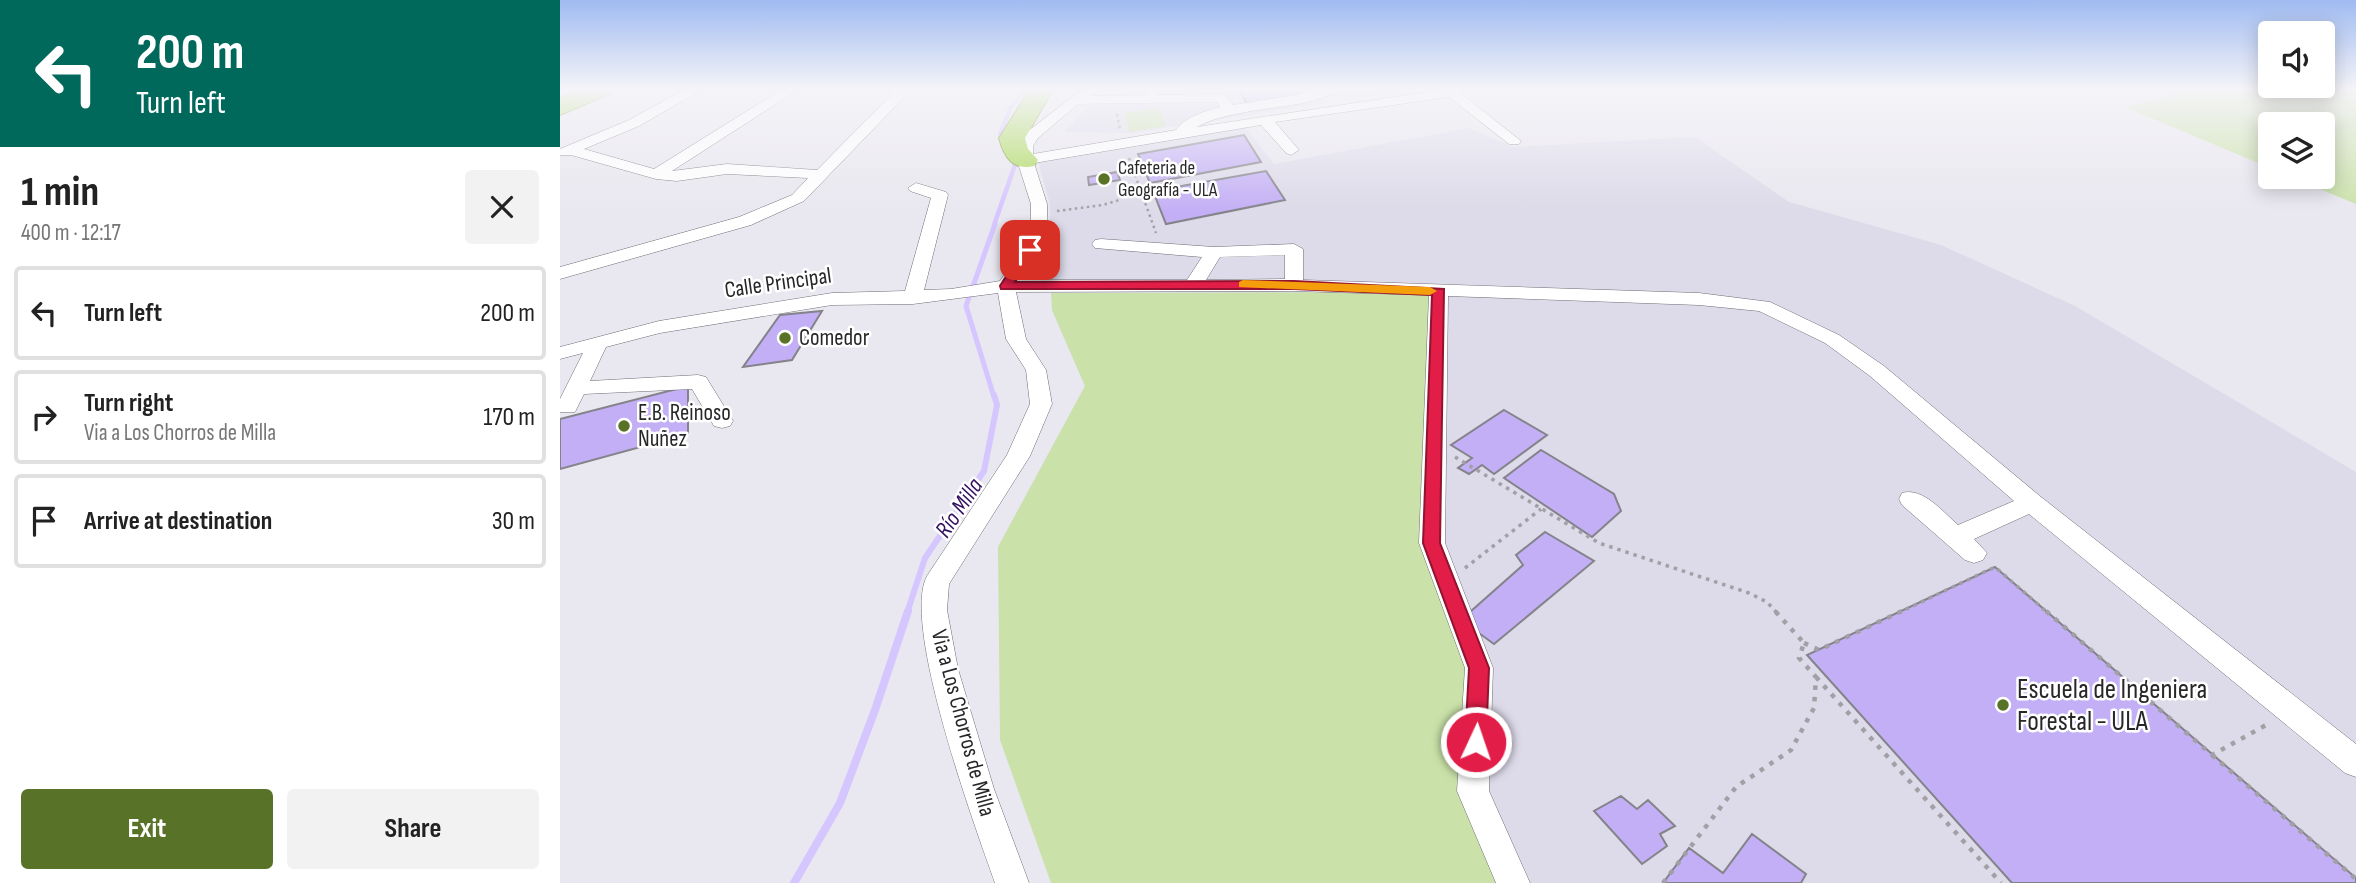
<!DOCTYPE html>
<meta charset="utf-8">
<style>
body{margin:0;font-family:"Sofia Sans Condensed",sans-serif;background:#f2f2f2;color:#222;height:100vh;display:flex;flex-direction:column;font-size:26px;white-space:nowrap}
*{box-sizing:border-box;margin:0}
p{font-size:23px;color:#767676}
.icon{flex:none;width:38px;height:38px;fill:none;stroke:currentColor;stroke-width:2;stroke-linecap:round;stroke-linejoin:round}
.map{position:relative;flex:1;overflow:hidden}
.details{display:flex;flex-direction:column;background:#fff;width:560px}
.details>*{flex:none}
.top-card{background:#00695c;color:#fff;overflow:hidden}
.buttons{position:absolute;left:1698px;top:21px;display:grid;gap:14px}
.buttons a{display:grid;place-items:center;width:77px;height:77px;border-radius:7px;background:#fff;box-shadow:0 4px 18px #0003;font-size:35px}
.pin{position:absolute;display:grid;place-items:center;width:60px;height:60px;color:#fff;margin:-30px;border-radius:14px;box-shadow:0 4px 10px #0006}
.me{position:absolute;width:77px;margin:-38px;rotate:3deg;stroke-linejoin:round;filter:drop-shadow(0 0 5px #0008)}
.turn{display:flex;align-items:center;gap:24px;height:147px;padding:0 21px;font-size:32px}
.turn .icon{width:91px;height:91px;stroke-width:2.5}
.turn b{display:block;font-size:49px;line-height:60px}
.round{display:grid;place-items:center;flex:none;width:74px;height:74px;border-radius:7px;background:#f2f2f2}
.head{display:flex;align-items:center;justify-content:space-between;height:119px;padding:0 21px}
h1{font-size:42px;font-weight:700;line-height:52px}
.cta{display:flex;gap:14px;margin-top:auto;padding:14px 21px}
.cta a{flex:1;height:80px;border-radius:7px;background:#587327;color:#fff;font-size:28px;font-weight:700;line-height:80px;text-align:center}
.cta a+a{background:#f2f2f2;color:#222}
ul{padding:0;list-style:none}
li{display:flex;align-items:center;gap:21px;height:94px;margin:0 14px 10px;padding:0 7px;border:4px solid #e0e0e0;border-radius:7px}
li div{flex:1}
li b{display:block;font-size:26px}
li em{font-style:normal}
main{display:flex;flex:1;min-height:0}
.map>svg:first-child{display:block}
.built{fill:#dddae9}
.green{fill:#cae2a9}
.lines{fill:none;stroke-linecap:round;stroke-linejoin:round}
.stream-far3{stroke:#d5c6ff;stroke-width:4.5}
.stream-far2{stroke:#d5c6ff;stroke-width:5}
.stream-far1{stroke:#d5c6ff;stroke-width:6}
.stream{stroke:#d5c6ff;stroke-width:8}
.building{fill:#c3aff5;stroke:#84838a;stroke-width:2}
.lane-casing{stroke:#6e6c74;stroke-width:8}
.street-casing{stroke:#6e6c74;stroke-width:1}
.highway-casing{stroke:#7d9b4a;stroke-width:2}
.path-far2{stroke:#a2a0a6;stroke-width:2.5;stroke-dasharray:2.5 3.5;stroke-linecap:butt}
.path-far1{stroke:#a2a0a6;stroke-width:3.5;stroke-dasharray:3.5 5;stroke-linecap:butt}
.path{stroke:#a2a0a6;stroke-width:4.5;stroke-dasharray:4.5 7;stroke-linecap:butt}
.lane{stroke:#fff;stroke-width:7}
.street{fill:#fff;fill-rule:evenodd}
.highway{fill:#acda5b;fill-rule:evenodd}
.route{fill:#e11d48;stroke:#92132f;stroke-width:2}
.slow{fill:#f59e0b}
.poi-dot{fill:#587327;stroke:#fff;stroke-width:2.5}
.labels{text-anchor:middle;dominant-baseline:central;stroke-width:5;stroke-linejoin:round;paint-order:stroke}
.far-poi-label{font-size:19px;fill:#272629;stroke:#fff;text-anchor:start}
.street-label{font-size:23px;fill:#272629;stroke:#fff}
.poi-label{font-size:23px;fill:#272629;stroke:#fff;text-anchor:start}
.water-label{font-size:24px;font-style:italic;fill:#331060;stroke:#fff}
.near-poi-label{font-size:28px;fill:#272629;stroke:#fff;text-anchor:start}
</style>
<main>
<section class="details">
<div class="top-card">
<div class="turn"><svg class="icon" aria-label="left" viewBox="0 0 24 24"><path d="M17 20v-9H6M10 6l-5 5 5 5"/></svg><div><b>200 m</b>Turn left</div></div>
</div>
<div class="head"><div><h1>1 min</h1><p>400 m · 12:17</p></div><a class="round"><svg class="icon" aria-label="close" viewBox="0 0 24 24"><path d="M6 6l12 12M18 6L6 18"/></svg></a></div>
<ul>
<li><svg class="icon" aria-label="left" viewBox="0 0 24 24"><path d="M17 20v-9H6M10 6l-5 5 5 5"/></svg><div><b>Turn left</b></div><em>200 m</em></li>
<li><svg class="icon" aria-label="right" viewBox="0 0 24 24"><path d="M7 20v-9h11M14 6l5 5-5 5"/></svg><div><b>Turn right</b><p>Via a Los Chorros de Milla</p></div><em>170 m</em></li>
<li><svg class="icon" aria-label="arrive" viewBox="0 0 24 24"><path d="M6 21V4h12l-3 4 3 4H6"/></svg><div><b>Arrive at destination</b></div><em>30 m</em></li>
</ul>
<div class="cta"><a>Exit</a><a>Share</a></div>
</section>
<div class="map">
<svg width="1796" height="883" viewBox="0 0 1796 883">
<rect width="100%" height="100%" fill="#e9e7ef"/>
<path class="built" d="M 549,88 L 860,88 L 573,133 L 504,132 L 535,99 Z
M 685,127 L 714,164 L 909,128 L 953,147 L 1135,137 L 1229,202 L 1381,245 L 1515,306 L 1796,472 L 1796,883 L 492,883 L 438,547 L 525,386 L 492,310 L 490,204 L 477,158 Z"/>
<path class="green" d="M 1640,88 L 1796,88 L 1796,204 L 1731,177 L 1762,177 L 1762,124 L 1710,124 L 1710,168 L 1565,107 Z
M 599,108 L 606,126 L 570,132 L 564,113 Z
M 879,292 L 872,543 L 919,668 L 902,786 L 952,883 L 491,883 L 440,740 L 438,547 L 525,386 L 492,310 L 491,293 Z"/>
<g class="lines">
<path class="stream-far3" d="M 444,141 L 440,134 L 451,107 L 468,88
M 434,225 L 455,165 L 451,158"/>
<path class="stream-far2" d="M 434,397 L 406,306 L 435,224"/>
<path class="stream-far1" d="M 347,613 L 365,558 L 424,471 L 437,405 L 434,395"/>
<path class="stream" d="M 234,883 L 280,803 L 315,710 L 348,611"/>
</g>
<path class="building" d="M 678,88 L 758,88 L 761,94 L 687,104 Z
M 684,135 L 701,162 L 590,183 L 578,154 Z
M 706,171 L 725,200 L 606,224 L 593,191 Z
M 557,172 L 560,180 L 529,185 L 528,177 Z
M 262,311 L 232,360 L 183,367 L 220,315 Z
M 128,386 L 128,434 L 0,469 L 0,419 Z
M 944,410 L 987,435 L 934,474 L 922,465 L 909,474 L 898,468 L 912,458 L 891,445 Z
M 981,450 L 1054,494 L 1061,511 L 1032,537 L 944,478 Z
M 985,532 L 1034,561 L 934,644 L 901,620 L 963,565 L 956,555 Z
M 1435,567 L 1796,878 L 1796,883 L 1452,883 L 1247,655 Z
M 1061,796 L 1077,809 L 1088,800 L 1115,826 L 1100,834 L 1107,846 L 1082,864 L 1034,811 Z
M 1192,834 L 1246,874 L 1241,883 L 1103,883 L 1129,848 L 1163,873 Z"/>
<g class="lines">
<defs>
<path id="lane" d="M 588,98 L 598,88"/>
<path id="street" d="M 127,88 L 145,88 L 79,126 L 24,149 L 94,169 L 224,88 L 241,88 L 112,171 L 167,164 L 257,170 L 338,88 L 353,88 L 244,201 L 191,225 L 0,279 L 0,267 L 179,217 L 232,195 L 248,178 L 167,174 L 117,181 L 96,179 L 11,155 L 0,155 L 0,149 L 69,120 Z
M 524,88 L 541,88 L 531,96 L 661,94 L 666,95 L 673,105 L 736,95 L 760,88 L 781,88 C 752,112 677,104 637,127 L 894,88 L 961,141 L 959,144 L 949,144 L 889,97 L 715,122 L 739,150 L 731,155 L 726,153 L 701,125 L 474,163 L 487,204 L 488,235 L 459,280 L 627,280 L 642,257 L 535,248 L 532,244 L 535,240 L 541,239 L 654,247 L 734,244 L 743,249 L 743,280 L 1139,293 L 1210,302 L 1279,335 L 1324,366 L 1481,497 L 1796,744 L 1796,777 L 1785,773 L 1469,514 L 1414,539 L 1427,553 L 1423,560 L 1414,563 L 1405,560 L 1342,505 L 1339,499 L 1342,493 C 1363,487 1383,512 1398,525 L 1454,501 L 1310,376 L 1265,343 L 1199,311 L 1139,305 L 888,296 L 885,543 L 933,668 L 929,791 L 970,883 L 936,883 L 897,791 L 905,668 L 859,543 L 869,295 L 734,291 L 456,292 L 466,339 L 486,370 L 492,404 L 470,456 L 389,584 L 387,610 L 398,669 L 434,789 L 469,883 L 435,883 C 415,827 341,624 367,576 L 447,455 L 470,404 L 466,370 L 446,339 L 438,293 L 353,304 L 272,305 L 100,333 L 46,347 L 30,381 L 138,375 L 146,377 L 173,421 L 170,426 L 162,428 L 154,426 L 132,389 L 24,394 L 15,412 L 0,412 L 0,399 L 23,353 L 0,359 L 0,347 L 99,321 L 272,293 L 345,291 L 371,198 L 350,191 L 348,188 L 356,183 L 386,192 L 388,195 L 364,290 L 391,289 L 440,281 L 470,235 L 471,204 L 457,160 L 457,146 L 467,132 ZM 657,102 L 660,107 C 646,111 624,117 616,130 L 473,154 L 473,146 L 478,138 L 518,104 ZM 725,255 L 725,279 L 646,280 L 660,257 Z"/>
<path id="highway" d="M 24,88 L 54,88 L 51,93 L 0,115 L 0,99 Z
M 471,88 L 494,88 L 465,138 L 468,149 L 478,160 L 474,166 C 453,171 444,157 439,138 Z"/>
</defs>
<use href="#lane" class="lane-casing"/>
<use href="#street" class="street-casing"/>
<use href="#highway" class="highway-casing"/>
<path class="path-far2" d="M 557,114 L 560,130
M 569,158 L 596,233
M 497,211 L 543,205 L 559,200 L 564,192 L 580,187"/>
<path class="path-far1" d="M 895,457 L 1039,543 L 1189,593 L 1207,602 L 1217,613
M 905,568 L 981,509
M 1338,613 L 1435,567 L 1488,613"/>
<path class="path" d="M 1486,611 L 1652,755 L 1708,724
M 1244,643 L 1259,650 L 1342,611
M 1256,677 L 1441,883
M 1652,755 L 1796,879
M 1103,883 L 1176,787 L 1231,750 L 1254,708 L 1256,677 L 1239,658 L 1244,643 L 1215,611"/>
<use href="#lane" class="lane"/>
<use href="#street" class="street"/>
<use href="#highway" class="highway"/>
</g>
<linearGradient id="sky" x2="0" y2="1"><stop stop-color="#a0bbf1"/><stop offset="0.42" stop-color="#f5f4f8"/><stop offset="1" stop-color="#f5f4f8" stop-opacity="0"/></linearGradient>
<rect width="1796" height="212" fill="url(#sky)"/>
<path class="route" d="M 470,246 L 476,250 L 455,282 L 734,281 L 884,289 L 880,543 L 929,668 L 926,742 L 923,748 L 916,751 L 908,748 L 905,742 L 909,668 L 863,543 L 872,295 L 734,289 L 441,289 L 440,286 L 465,247 Z"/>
<path class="slow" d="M 683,280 L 870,287 L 877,291 L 870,295 L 679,287 L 679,282 Z"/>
<g class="poi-dot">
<circle cx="544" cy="179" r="7"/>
<circle cx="225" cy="338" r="7"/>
<circle cx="64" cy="426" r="7"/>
<circle cx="1443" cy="705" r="7"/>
</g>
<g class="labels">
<g class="far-poi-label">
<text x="558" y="168">Cafeteria de<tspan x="558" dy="22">Geografía - ULA</tspan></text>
</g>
<g class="street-label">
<text transform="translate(218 283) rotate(-8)">Calle Principal</text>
<text transform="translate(403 723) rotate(75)">Via a Los Chorros de Milla</text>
</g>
<g class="poi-label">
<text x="239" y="338">Comedor</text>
<text x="78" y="413">E.B. Reinoso<tspan x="78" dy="26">Nuñez</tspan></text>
</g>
<g class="water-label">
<text transform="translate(399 508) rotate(-56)">Río Milla</text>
</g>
<g class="near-poi-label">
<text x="1457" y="689">Escuela de Ingeniera<tspan x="1457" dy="32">Forestal - ULA</tspan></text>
</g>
</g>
</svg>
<div class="buttons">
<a><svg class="icon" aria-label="sound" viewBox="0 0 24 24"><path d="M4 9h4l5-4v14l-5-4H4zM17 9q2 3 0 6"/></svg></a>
<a><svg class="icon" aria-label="layers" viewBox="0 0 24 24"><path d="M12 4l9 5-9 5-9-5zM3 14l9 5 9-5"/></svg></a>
</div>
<div class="pin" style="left:470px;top:250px;background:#d93025"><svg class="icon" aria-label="arrive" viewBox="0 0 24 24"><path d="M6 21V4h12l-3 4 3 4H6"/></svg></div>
<svg class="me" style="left:916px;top:742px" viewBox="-20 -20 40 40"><circle r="17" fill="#e11d48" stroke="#fff" stroke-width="3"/><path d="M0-11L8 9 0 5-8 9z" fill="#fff"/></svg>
</div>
</main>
